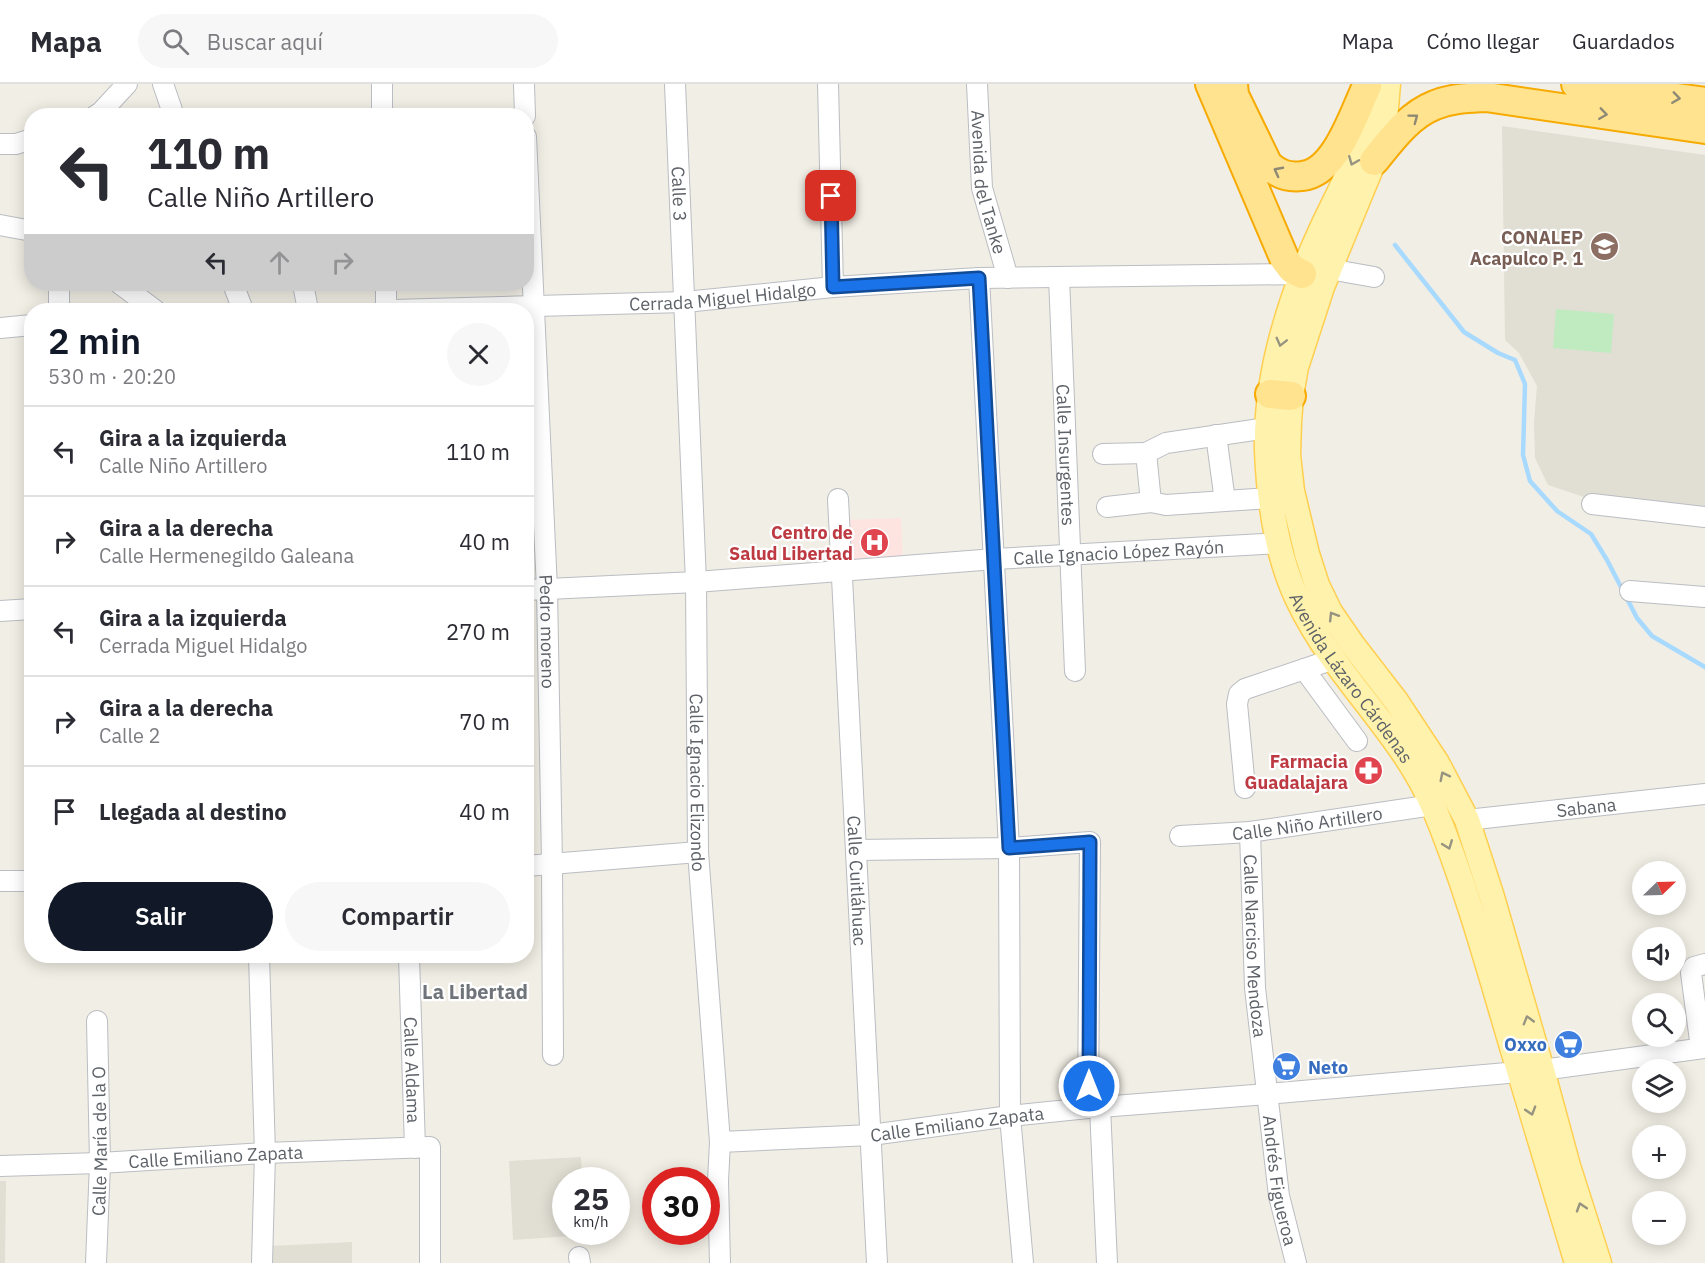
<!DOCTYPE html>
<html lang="es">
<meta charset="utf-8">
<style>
body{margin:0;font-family:"IBM Plex Sans",sans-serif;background:#f7f7f7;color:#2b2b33;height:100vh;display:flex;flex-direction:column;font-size:22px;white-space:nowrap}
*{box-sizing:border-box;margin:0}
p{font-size:20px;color:#7c7c81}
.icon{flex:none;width:33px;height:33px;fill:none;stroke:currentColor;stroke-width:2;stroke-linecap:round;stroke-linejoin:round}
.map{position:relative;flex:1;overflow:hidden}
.side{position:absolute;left:24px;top:219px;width:510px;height:660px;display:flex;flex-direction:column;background:#fff;border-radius:24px;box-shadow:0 3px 15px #0003}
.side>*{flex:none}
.hud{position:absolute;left:24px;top:24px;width:510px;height:183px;border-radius:24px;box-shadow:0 3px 15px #0003;background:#fff;color:#2b2b33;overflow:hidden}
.needle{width:39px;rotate:67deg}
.tools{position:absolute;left:1632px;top:777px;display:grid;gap:12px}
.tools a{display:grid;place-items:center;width:54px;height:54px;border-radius:50%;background:#fff;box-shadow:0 3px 15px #0003;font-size:30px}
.speed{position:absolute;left:552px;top:1083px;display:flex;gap:12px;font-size:30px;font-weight:700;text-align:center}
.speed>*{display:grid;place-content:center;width:78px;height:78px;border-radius:50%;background:#fff;box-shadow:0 3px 15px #0003;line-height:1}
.speed small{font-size:15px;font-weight:400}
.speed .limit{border:9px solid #d22;background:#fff;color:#111}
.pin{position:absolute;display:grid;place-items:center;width:51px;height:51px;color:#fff;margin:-26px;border-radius:12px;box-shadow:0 3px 9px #0006}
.me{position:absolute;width:66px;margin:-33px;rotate:0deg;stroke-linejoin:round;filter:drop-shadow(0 0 4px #0008)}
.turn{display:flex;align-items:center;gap:21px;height:126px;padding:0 24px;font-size:27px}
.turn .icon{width:78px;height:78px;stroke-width:2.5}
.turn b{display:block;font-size:42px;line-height:51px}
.lanes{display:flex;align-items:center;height:57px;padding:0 24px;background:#0003;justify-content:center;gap:30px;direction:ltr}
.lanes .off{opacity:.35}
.round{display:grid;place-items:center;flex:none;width:63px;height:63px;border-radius:32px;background:#f7f7f7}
.overview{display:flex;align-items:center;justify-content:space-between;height:102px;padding:0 24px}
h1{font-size:36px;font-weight:600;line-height:45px;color:#111827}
.action{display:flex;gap:12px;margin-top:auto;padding:12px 24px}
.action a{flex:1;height:69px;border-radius:36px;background:#111827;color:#fff;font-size:24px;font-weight:600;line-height:69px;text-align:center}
.action a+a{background:#f7f7f7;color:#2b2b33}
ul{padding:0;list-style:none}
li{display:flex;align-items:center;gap:18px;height:90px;padding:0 24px;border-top:2px solid #e1e1e2}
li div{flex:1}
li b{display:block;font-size:22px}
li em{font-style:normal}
header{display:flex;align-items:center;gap:36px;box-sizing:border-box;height:84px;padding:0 30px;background:#fff;border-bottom:2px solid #e1e1e2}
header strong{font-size:28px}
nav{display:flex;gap:33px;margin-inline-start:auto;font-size:21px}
.search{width:420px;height:54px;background:#f7f7f7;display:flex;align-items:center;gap:15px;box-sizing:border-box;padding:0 21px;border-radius:33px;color:#7c7c81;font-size:22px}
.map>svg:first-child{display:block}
.education{fill:#e1ded4}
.medical{fill:#fee4e1}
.green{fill:#c0ebc0}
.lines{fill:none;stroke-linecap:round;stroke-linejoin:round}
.stream{stroke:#a8d9ff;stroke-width:4.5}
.minor-casing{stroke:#babdc2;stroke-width:22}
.major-casing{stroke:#ffcf51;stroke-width:27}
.highway-casing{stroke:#f7aa00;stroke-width:32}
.minor{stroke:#fff;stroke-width:20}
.major{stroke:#fff2ad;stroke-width:24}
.highway{stroke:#ffe38f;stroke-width:28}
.oneway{stroke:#8e8974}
.oneway2{stroke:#969480}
.route-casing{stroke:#114b97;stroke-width:15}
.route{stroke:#1a73e8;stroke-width:10}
.labels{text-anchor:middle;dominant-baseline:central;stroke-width:4.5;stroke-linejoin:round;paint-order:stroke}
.street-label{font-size:18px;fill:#5d6268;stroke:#fff}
.education-label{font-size:18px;font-weight:bold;fill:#785e54;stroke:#fff;text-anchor:end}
.health-label{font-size:18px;font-weight:bold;fill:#be3a42;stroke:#fff;text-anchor:end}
.shop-label{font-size:18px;font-weight:bold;fill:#366cbe;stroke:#fff;text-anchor:end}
.neighbourhood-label{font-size:20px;font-weight:bold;fill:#6e747a;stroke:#fff}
</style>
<header>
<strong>Mapa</strong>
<div class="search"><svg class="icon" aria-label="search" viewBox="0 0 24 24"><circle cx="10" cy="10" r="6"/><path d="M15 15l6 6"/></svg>Buscar aquí</div>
<nav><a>Mapa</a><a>Cómo llegar</a><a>Guardados</a></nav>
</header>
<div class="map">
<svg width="1705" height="1179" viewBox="0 0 1705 1179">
<rect width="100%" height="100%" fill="#f1eee5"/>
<path class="education" d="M 1502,42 L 1705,71 L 1705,428 L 1584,413 L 1548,401 L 1535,374 L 1534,338 L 1537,302 L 1519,269 L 1505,256 Z
M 581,1073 L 582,1096 L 566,1096 L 566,1148 L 585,1148 L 586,1151 L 513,1156 L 509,1077 Z
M 0,1097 L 6,1097 L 5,1179 L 0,1179 Z
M 352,1158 L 352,1179 L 269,1179 L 270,1162 Z"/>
<path class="medical" d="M 901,434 L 903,480 L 847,483 L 845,436 Z"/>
<path class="green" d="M 1556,225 L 1614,230 L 1611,269 L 1553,264 Z"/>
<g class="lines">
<path class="stream" d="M 1395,161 L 1464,248 L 1498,269 L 1515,276 L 1525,300 L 1523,371 L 1530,397 L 1557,427 L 1591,450 L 1607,476 L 1637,534 L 1652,552 L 1705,583"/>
<defs>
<g id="minor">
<path d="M 163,0 L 174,32"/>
<path d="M 382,0 L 382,32"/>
<path d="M 524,0 L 525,32"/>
<path id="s1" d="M 675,0 L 696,498 L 698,768 L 720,1058 L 718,1097 L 720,1179"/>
<path d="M 828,0 L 833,203"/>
<path id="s2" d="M 977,0 L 982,104 L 1008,194"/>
<path d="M 95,32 L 101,28 L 127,0"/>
<path id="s3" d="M 526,53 L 547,505 L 552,780 L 553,971"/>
<path d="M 0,60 L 16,60 L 32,55"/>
<path d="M 0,141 L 32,147"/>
<path d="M 1329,185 L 1374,193"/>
<path id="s4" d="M 1059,193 L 1075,587"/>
<path d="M 979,194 L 1009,764 L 1010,1032 L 1023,1179"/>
<path d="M 59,200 L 59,226"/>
<path d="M 120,200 L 155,226"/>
<path d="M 233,200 L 243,226"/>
<path d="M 303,200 L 308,226"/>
<path d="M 386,200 L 386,226"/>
<path id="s5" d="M 393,226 L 685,218 L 833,203 L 979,194 L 1302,190"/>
<path d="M 0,244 L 32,241"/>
<path d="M 1267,344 L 1166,359 L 1146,369 L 1151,418 L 1166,421 L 1270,414"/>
<path d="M 1216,351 L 1225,417"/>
<path d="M 1103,370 L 1146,369"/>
<path id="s6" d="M 838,415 L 877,1179"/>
<path d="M 1592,420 L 1705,433"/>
<path d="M 1107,423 L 1151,418"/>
<path id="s7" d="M 526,506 L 696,498 L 995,475 L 1279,459"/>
<path d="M 1630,507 L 1705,513"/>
<path d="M 0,527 L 32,525"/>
<path d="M 1304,585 L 1357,657"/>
<path d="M 1245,704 L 1237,620 L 1239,610 L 1245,605 L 1334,575"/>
<path id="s8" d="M 1467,736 L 1705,710"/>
<path id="s9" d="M 1250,748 L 1255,904 L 1279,1112 L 1296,1179"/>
<path id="s10" d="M 1180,752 L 1250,748 L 1433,721"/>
<path d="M 856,766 L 1009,764 L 1090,758 L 1088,1024"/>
<path d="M 526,782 L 698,768"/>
<path d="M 0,797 L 32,797"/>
<path d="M 259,872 L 265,1069 L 262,1179"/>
<path id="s11" d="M 409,872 L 415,1064"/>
<path d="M 1701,964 L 1691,889 L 1694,883 L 1705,880"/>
<path d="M 1100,1023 L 1107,1179"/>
<path id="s12" d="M 720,1058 L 871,1051 L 1010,1032 L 1088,1024 L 1267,1010 L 1542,986 L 1705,964"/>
<path id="s13" d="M 0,1082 L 100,1079 L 265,1069 L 430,1063 L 430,1179"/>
<path d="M 579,1173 L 580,1179"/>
<path id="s14" d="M 96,1179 L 100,1079 L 97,937"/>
</g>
<g id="major">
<path d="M 1388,0 L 1385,35 L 1374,77 L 1322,203 L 1296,283 L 1291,312 L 1289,338 L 1288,371 L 1292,407 L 1307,470 L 1317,501 L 1330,528 L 1352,560 L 1396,617 L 1437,679 L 1467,736 L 1492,813 L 1542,986 L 1568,1082 L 1599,1179"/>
<path id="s15" d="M 1367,14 C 1365,65 1343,99 1322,144 C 1290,213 1265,290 1267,367 C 1269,416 1276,469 1297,514 C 1307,535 1319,555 1332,573 C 1367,623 1410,667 1434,724 C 1466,801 1488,882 1512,963 C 1533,1035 1555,1107 1577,1179"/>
</g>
<path id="highway" d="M 1210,0 L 1285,176 L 1292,185 L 1302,190
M 1233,0 L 1234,11 L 1268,81 C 1278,90 1288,94 1302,92 C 1336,89 1354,29 1367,2
M 1576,0 L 1705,18
M 1374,77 C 1391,56 1409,31 1435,21 C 1452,14 1469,14 1486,13 L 1705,45
M 1270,310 L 1291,312"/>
</defs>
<use href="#minor" class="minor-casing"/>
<use href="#major" class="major-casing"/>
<use href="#highway" class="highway-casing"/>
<use href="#minor" class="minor"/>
<use href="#major" class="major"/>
<use href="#highway" class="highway"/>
</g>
<defs><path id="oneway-chevron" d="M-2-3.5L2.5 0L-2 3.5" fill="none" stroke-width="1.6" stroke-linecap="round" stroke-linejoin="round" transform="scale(1.5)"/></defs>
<g class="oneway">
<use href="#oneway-chevron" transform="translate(1676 14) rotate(8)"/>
<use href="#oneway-chevron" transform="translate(1603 30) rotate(8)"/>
<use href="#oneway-chevron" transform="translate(1414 34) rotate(-37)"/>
<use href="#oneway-chevron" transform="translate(1278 87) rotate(-152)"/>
</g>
<g class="oneway2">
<use href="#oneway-chevron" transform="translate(1353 77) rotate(112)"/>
<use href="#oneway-chevron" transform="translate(1281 258) rotate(104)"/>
<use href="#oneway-chevron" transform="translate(1333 532) rotate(-122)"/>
<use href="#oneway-chevron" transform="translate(1444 692) rotate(-117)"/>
<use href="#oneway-chevron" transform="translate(1448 761) rotate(69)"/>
<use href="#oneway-chevron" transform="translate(1528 936) rotate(-106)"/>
<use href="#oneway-chevron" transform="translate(1531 1027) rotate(73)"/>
<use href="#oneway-chevron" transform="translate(1581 1123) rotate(-108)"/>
</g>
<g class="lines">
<defs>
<path id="route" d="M 831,112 L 833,203 L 979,194 L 1009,764 L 1090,758 L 1089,1002"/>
</defs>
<use href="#route" class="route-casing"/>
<use href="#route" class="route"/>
</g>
<defs>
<symbol id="school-disc" viewBox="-11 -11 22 22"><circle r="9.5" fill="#8d6e63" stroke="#fff"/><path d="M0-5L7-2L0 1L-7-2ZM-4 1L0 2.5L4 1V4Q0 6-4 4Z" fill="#fff"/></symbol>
<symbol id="hospital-disc" viewBox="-11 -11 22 22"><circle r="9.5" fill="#e0444e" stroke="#fff"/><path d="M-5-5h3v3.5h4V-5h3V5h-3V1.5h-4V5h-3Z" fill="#fff"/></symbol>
<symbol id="pharmacy-disc" viewBox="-11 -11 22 22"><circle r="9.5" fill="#e0444e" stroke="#fff"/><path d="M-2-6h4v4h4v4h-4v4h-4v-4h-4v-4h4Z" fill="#fff"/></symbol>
<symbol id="supermarket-disc" viewBox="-11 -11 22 22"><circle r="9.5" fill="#3f7fe0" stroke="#fff"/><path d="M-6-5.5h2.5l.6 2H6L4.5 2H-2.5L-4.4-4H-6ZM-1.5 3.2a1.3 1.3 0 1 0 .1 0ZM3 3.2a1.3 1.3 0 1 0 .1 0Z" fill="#fff"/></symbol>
</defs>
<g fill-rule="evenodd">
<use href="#school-disc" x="1588" y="146" width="33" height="33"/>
<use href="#hospital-disc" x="858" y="442" width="33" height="33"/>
<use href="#pharmacy-disc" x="1352" y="670" width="33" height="33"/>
<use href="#supermarket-disc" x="1552" y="944" width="33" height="33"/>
<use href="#supermarket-disc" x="1270" y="966" width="33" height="33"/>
</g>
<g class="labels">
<g class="street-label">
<text stroke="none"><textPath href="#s2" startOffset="99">Avenida del Tanke</textPath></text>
<text stroke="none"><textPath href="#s1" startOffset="110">Calle 3</textPath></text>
<text stroke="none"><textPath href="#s5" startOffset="330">Cerrada Miguel Hidalgo</textPath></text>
<text stroke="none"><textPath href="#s4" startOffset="178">Calle Insurgentes</textPath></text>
<text stroke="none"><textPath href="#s7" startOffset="594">Calle Ignacio López Rayón</textPath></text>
<text stroke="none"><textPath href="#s3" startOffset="495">Pedro moreno</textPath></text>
<text stroke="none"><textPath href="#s15" startOffset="618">Avenida Lázaro Cárdenas</textPath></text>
<text stroke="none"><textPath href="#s1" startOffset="699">Calle Ignacio Elizondo</textPath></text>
<text stroke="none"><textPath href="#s8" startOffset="120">Sabana</textPath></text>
<text stroke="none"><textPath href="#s10" startOffset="128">Calle Niño Artillero</textPath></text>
<text stroke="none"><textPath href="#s6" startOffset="382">Calle Cuitláhuac</textPath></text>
<text stroke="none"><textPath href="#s9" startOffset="114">Calle Narciso Mendoza</textPath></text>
<text stroke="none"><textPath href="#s11" startOffset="114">Calle Aldama</textPath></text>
<text stroke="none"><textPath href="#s12" startOffset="238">Calle Emiliano Zapata</textPath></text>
<text stroke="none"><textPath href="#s14" startOffset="122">Calle María de la O</textPath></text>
<text stroke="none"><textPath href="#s13" startOffset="216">Calle Emiliano Zapata</textPath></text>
<text stroke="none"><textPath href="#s9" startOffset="350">Andrés Figueroa</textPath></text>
</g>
<g class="education-label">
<text x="1583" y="153">CONALEP<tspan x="1583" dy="21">Acapulco P. 1</tspan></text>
</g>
<g class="health-label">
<text x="853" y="448">Centro de<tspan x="853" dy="21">Salud Libertad</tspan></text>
<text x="1348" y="677">Farmacia<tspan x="1348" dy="21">Guadalajara</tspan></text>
</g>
<g class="shop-label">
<text x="1547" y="960">Oxxo</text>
<text x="1308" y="983" text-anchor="start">Neto</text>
</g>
<g class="neighbourhood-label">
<text x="475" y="907">La Libertad</text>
</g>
</g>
</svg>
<div class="tools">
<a><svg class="needle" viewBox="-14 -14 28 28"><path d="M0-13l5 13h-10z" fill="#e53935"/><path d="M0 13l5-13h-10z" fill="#7c7c81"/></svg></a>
<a><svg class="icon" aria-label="sound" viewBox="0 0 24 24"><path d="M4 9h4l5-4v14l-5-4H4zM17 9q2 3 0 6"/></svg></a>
<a><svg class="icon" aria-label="search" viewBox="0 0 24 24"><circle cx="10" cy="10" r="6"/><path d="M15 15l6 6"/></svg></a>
<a><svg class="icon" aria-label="layers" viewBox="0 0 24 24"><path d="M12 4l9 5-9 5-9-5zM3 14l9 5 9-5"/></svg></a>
<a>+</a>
<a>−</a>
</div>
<div class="speed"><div>25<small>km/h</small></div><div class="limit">30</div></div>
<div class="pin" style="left:831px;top:112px;background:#d93025"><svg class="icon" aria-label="arrive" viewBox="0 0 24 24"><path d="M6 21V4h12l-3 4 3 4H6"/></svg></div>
<svg class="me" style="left:1089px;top:1002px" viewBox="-20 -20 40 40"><circle r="17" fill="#1a73e8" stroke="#fff" stroke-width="3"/><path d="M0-11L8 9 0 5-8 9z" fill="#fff"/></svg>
<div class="hud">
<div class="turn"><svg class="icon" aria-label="left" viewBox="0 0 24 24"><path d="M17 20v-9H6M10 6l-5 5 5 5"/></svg><div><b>110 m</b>Calle Niño Artillero</div></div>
<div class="lanes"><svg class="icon" aria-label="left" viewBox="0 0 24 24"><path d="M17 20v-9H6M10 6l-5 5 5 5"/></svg><svg class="icon off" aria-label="ahead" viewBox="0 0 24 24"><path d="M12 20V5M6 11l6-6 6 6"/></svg><svg class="icon off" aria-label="right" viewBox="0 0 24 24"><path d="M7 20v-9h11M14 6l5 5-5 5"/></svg></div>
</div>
<section class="side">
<div class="overview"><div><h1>2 min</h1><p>530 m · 20:20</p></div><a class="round"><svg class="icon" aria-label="close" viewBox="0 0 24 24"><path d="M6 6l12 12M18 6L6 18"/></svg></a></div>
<ul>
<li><svg class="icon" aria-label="left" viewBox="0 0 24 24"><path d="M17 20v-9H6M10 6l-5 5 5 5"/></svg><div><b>Gira a la izquierda</b><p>Calle Niño Artillero</p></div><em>110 m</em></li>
<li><svg class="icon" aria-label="right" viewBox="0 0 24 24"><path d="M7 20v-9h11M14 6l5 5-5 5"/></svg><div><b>Gira a la derecha</b><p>Calle Hermenegildo Galeana</p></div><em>40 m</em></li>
<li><svg class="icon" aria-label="left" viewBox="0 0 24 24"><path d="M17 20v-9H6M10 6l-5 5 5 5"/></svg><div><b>Gira a la izquierda</b><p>Cerrada Miguel Hidalgo</p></div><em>270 m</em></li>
<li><svg class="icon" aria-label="right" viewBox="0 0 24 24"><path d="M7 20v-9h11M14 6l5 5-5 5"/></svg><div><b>Gira a la derecha</b><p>Calle 2</p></div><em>70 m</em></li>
<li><svg class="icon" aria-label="arrive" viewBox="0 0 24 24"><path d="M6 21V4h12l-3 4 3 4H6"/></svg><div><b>Llegada al destino</b></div><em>40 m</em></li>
</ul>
<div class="action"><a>Salir</a><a>Compartir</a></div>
</section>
</div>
